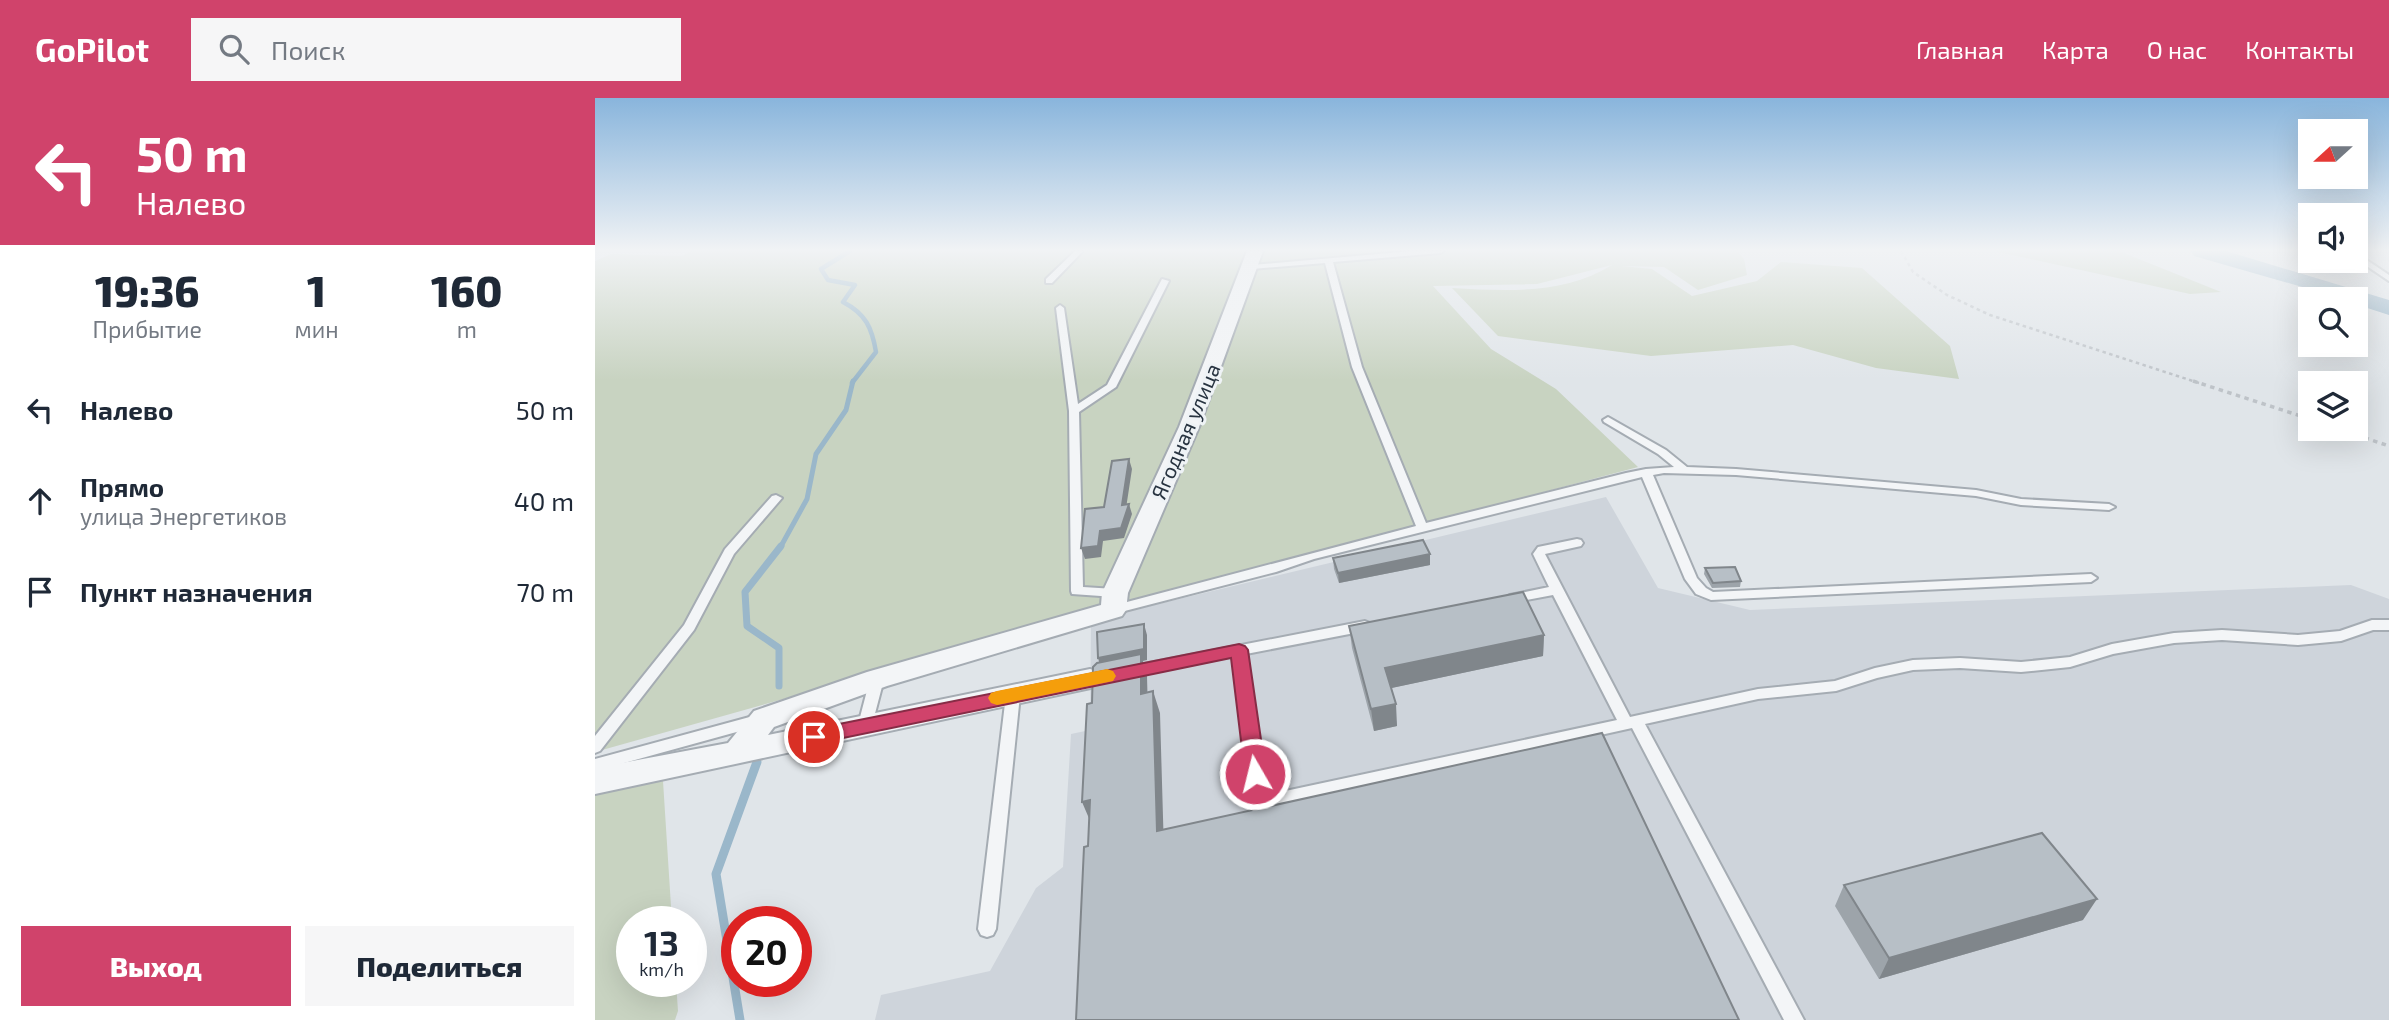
<!DOCTYPE html>
<html lang="ru">
<meta charset="utf-8">
<style>
body{margin:0;font-family:"Exo 2",sans-serif;background:#f6f6f7;color:#1f2937;height:100vh;display:flex;flex-direction:column;font-size:26px;white-space:nowrap}
*{box-sizing:border-box;margin:0}
p{font-size:23px;color:#747a83}
.icon{flex:none;width:38px;height:38px;fill:none;stroke:currentColor;stroke-width:2;stroke-linecap:round;stroke-linejoin:round}
.map{position:relative;flex:1;overflow:hidden}
.drawer{display:flex;flex-direction:column;background:#fff;width:595px}
.drawer>*{flex:none}
.guide{background:#d0436b;color:#fff;overflow:hidden}
.needle{width:46px;rotate:249deg}
.fabs{position:absolute;left:1703px;top:21px;display:grid;gap:14px}
.fabs a{display:grid;place-items:center;width:70px;height:70px;border-radius:0px;background:#fff;box-shadow:0 7px 28px #0002;font-size:35px}
.speed{position:absolute;left:21px;top:808px;display:flex;gap:14px;font-size:35px;font-weight:700;text-align:center}
.speed>*{display:grid;place-content:center;width:91px;height:91px;border-radius:50%;background:#fff;box-shadow:0 7px 28px #0002;line-height:1}
.speed small{font-size:18px;font-weight:400}
.speed .limit{border:10px solid #d22;background:#fff;color:#111}
.pin{position:absolute;display:grid;place-items:center;width:60px;height:60px;color:#fff;margin:-30px;border:4px solid #fff;border-radius:50%;box-shadow:0 2px 7px #0007}
.me{position:absolute;width:77px;margin:-38px;rotate:352deg;stroke-linejoin:round;filter:drop-shadow(0 0 5px #0008)}
.turn{display:flex;align-items:center;gap:24px;height:147px;padding:0 21px;font-size:32px}
.turn .icon{width:91px;height:91px;stroke-width:2.5}
.turn b{display:block;font-size:49px;line-height:60px}
.eta{display:flex;justify-content:space-evenly;align-items:center;height:119px;text-align:center}
.eta b{font-size:42px;font-weight:800;line-height:49px}
.cta{display:flex;gap:14px;margin-top:auto;padding:14px 21px}
.cta a{flex:1;height:80px;border-radius:0px;background:#d0436b;color:#fff;font-size:28px;font-weight:800;line-height:80px;text-align:center}
.cta a+a{background:#f6f6f7;color:#1f2937}
ul{padding:0;list-style:none}
li{display:flex;align-items:center;gap:21px;height:91px;padding:0 21px}
li div{flex:1}
li b{display:block;font-size:26px}
li em{font-style:normal}
header{display:flex;align-items:center;gap:42px;box-sizing:border-box;height:98px;padding:0 35px;background:#d0436b;color:#fff}
header strong{font-size:33px}
nav{display:flex;gap:38px;margin-inline-start:auto;font-size:24px}
.search{width:490px;height:63px;background:#f6f6f7;display:flex;align-items:center;gap:18px;box-sizing:border-box;padding:0 24px;border-radius:0px;color:#747a83;font-size:26px}
main{display:flex;flex:1;min-height:0}
.map>svg:first-child{display:block}
.built{fill:#ced4db}
.green{fill:#c8d3c1}
.lines{fill:none;stroke-linecap:round;stroke-linejoin:round}
.stream-far3{stroke:#9ab7ca;stroke-width:4.5}
.stream-far2{stroke:#9ab7ca;stroke-width:5}
.stream-far1{stroke:#9ab7ca;stroke-width:7}
.stream{stroke:#9ab7ca;stroke-width:9}
.river{fill:#9ab7ca;fill-rule:evenodd}
.service-casing{stroke:#a5acb3;stroke-width:4}
.minor-casing{stroke:#a5acb3;stroke-width:4}
.path-far1{stroke:#bec3c8;stroke-width:2.5;stroke-dasharray:3.5 3.5;stroke-linecap:butt}
.path{stroke:#bec3c8;stroke-width:3.5;stroke-dasharray:4.5 4.5;stroke-linecap:butt}
.service{fill:#f3f5f7;fill-rule:evenodd}
.minor{fill:#f3f5f7;fill-rule:evenodd}
.wall{fill:#9da4aa}
.shaded-wall{fill:#80868b}
.building{fill:#b7bfc6;stroke:#80868b;stroke-width:2}
.route{fill:#d0436b;stroke:#872c46;stroke-width:2}
.slow{fill:#f59e0b}
.labels{text-anchor:middle;dominant-baseline:central;stroke-width:6;stroke-linejoin:round;paint-order:stroke}
.street-label{font-size:21px;fill:#283441;stroke:#eff3f6}
</style>
<header>
<strong>GoPilot</strong>
<div class="search"><svg class="icon" aria-label="search" viewBox="0 0 24 24"><circle cx="10" cy="10" r="6"/><path d="M15 15l6 6"/></svg>Поиск</div>
<nav><a>Главная</a><a>Карта</a><a>О нас</a><a>Контакты</a></nav>
</header>
<main>
<section class="drawer">
<div class="guide">
<div class="turn"><svg class="icon" aria-label="left" viewBox="0 0 24 24"><path d="M17 20v-9H6M10 6l-5 5 5 5"/></svg><div><b>50 m</b>Налево</div></div>
</div>
<div class="eta">
<div><b>19:36</b><p>Прибытие</p></div>
<div><b>1</b><p>мин</p></div>
<div><b>160</b><p>m</p></div>
</div>
<ul>
<li><svg class="icon" aria-label="left" viewBox="0 0 24 24"><path d="M17 20v-9H6M10 6l-5 5 5 5"/></svg><div><b>Налево</b></div><em>50 m</em></li>
<li><svg class="icon" aria-label="ahead" viewBox="0 0 24 24"><path d="M12 20V5M6 11l6-6 6 6"/></svg><div><b>Прямо</b><p>улица Энергетиков</p></div><em>40 m</em></li>
<li><svg class="icon" aria-label="arrive" viewBox="0 0 24 24"><path d="M6 21V4h12l-3 4 3 4H6"/></svg><div><b>Пункт назначения</b></div><em>70 m</em></li>
</ul>
<div class="cta"><a>Выход</a><a>Поделиться</a></div>
</section>
<div class="map">
<svg width="1794" height="922" viewBox="0 0 1794 922">
<rect width="100%" height="100%" fill="#e0e5e9"/>
<path class="built" d="M 1011,399 L 1063,490 L 1155,512 L 1756,487 L 1794,501 L 1794,922 L 280,922 L 286,897 L 395,873 L 441,790 L 468,769 L 476,636 L 495,632 L 496,522 Z"/>
<path class="green" d="M 96,153 L 1142,153 L 1149,161 L 1152,177 L 1103,192 L 1069,169 L 1027,168 L 1057,171 L 1097,198 L 1162,183 L 1186,164 L 1267,170 L 1355,248 L 1364,281 L 1281,270 L 1198,247 L 1056,258 L 903,238 L 857,190 C 911,193 969,197 1017,167 L 942,186 L 838,188 L 896,251 L 961,291 L 1043,369 L 534,504 L 0,654 L 0,163 L 16,156 L 87,158 Z
M 1399,153 L 1524,153 L 1626,194 L 1595,196 Z
M 68,683 L 77,824 L 37,824 L 37,884 L 81,884 L 83,913 L 80,922 L 0,922 L 0,696 Z"/>
<g class="lines">
<path class="stream-far3" d="M 255,153 L 226,171 L 233,182 L 260,187 L 248,204 C 271,216 277,230 281,254 L 257,285"/>
<path class="stream-far2" d="M 185,450 L 212,401 L 221,356 L 251,312 L 258,283"/>
<path class="stream-far1" d="M 184,588 L 184,550 L 152,528 L 150,494 L 186,448"/>
<path class="stream" d="M 145,922 L 121,776 L 162,664"/>
<path class="river" d="M 1596,153 L 1631,153 L 1794,202 L 1794,217 L 1760,206 L 1760,201 L 1749,201 L 1599,158 Z"/>
<defs>
<path id="service" d="M 480,153 L 488,153 L 457,185 L 451,185 L 451,181 Z
M 818,153 L 849,153 L 845,155 L 738,164 L 767,269 L 831,425 L 1031,375 L 1051,371 L 1079,369 L 1063,356 L 1009,324 L 1008,322 L 1013,319 L 1071,352 L 1092,369 L 1141,371 L 1381,392 L 1426,401 L 1514,406 L 1520,409 L 1514,412 L 1426,407 L 1381,398 L 1141,377 L 1069,375 L 1058,377 L 1102,480 L 1111,490 L 1118,494 L 1496,476 L 1502,480 L 1496,484 L 1116,502 L 1101,496 L 1090,481 L 1047,379 L 719,461 L 681,474 L 518,516 L 513,515 L 511,512 L 513,509 L 821,428 L 757,269 L 730,165 L 657,171 L 653,169 L 657,167 Z
M 1760,154 L 1794,177 L 1794,183 L 1760,160 Z
M 567,181 L 574,183 L 521,289 L 484,314 L 488,489 L 520,491 L 526,495 L 520,499 L 477,496 L 476,493 L 474,313 L 461,210 L 465,207 L 469,210 L 483,306 L 512,287 Z
M 181,397 L 187,400 L 139,456 L 99,532 L 5,653 L 0,655 L 0,638 L 89,527 L 130,451 L 177,398 Z
M 982,441 L 986,442 L 988,445 L 986,448 L 950,456 L 1035,619 L 1163,591 L 1240,583 L 1280,570 L 1318,562 L 1365,560 L 1426,564 L 1475,559 L 1517,546 L 1579,535 L 1627,532 L 1703,537 L 1745,533 L 1777,522 L 1794,522 L 1794,532 L 1778,532 L 1746,543 L 1703,547 L 1627,542 L 1579,545 L 1518,556 L 1475,569 L 1426,574 L 1365,570 L 1318,572 L 1282,580 L 1241,593 L 1163,601 L 1050,626 L 1209,922 L 1189,922 L 1037,630 L 680,709 L 662,701 L 652,676 L 638,558 L 533,579 L 528,578 L 526,574 L 528,570 L 533,569 L 770,523 L 775,525 L 777,528 L 775,531 L 770,533 L 651,556 L 668,676 L 674,692 L 681,695 L 1022,622 L 958,497 L 915,505 L 909,501 L 915,497 L 954,489 L 938,456 L 943,449 Z
M 282,576 L 287,577 L 289,581 L 277,627 L 275,631 L 270,633 L 265,631 L 263,627 L 275,581 L 277,577 Z
M 418,592 L 423,593 L 425,597 L 401,831 L 398,837 L 392,839 L 386,837 L 383,831 L 411,597 L 413,593 Z
M 162,617 L 167,619 L 169,623 L 167,627 L 0,673 L 0,661 Z"/>
<path id="minor" d="M 652,153 L 668,153 L 604,329 L 533,495 L 531,512 L 527,518 L 292,588 L 179,629 L 173,637 L 495,571 L 505,574 L 509,581 L 505,588 L 0,696 L 0,670 L 133,645 L 159,613 L 272,574 L 506,507 L 507,495 L 584,329 Z"/>
</defs>
<use href="#service" class="service-casing"/>
<use href="#minor" class="minor-casing"/>
<path class="path-far1" d="M 1306,153 L 1318,174 L 1352,197 L 1395,217 L 1604,285"/>
<path class="path" d="M 1598,283 L 1715,321
M 1744,331 L 1794,348"/>
<use href="#service" class="service"/>
<use href="#minor" class="minor"/>
</g>
<path class="wall" d="M 835,456 L 835,467 L 744,485 L 739,471 L 738,460 Z
M 1110,470 L 1146,483 L 1145,489 L 1117,490 L 1109,476 Z
M 754,528 L 949,537 L 948,558 L 796,590 L 802,628 L 779,633 L 757,550 Z
M 1249,787 L 1488,822 L 1284,881 L 1240,808 Z"/>
<path class="shaded-wall" d="M 534,361 L 537,371 L 530,417 L 527,407 Z
M 534,406 L 537,416 L 529,440 L 508,443 L 506,459 L 490,461 L 486,450 Z
M 835,456 L 835,467 L 744,485 L 743,475 Z
M 549,526 L 552,537 L 552,562 L 548,563 L 552,578 L 553,617 L 506,571 L 503,560 Z
M 949,537 L 948,558 L 792,591 L 790,570 Z
M 558,593 L 565,615 L 569,754 L 562,733 Z
M 801,606 L 802,628 L 779,633 L 776,611 Z
M 495,702 L 496,725 L 487,704 Z
M 1502,801 L 1488,822 L 1284,881 L 1294,860 Z"/>
<path class="building" d="M 534,361 L 527,407 L 534,406 L 526,430 L 505,433 L 503,448 L 486,450 L 490,411 L 509,409 L 517,363 Z
M 828,442 L 835,456 L 743,475 L 738,460 Z
M 1140,469 L 1146,483 L 1118,485 L 1110,470 Z
M 928,494 L 949,537 L 790,570 L 801,606 L 776,611 L 754,528 Z
M 549,526 L 549,551 L 503,560 L 502,534 Z
M 546,556 L 546,596 L 558,593 L 562,733 L 1007,635 L 1144,922 L 481,922 L 489,749 L 493,748 L 495,702 L 487,704 L 492,606 L 497,605 L 498,569 L 502,565 Z
M 1447,735 L 1502,801 L 1294,860 L 1249,787 Z"/>
<linearGradient id="sky" x2="0" y2="1"><stop stop-color="#89b5dc"/><stop offset="0.54" stop-color="#f1f3f5"/><stop offset="1" stop-color="#f1f3f5" stop-opacity="0"/></linearGradient>
<rect width="1794" height="282" fill="url(#sky)"/>
<path class="route" d="M 644,546 L 650,548 L 653,552 L 671,676 L 668,682 L 660,684 L 653,682 L 650,676 L 636,560 L 219,646 L 212,644 L 209,639 L 212,633 L 219,631 Z"/>
<path class="slow" d="M 512,571 L 518,573 L 521,578 L 518,583 L 402,607 L 396,605 L 393,600 L 396,595 L 402,593 Z"/>
<g class="labels">
<g class="street-label">
<text transform="translate(590 333) rotate(-67)">Ягодная улица</text>
</g>
</g>
</svg>
<div class="fabs">
<a><svg class="needle" viewBox="-14 -14 28 28"><path d="M0-13l5 13h-10z" fill="#e53935"/><path d="M0 13l5-13h-10z" fill="#747a83"/></svg></a>
<a><svg class="icon" aria-label="sound" viewBox="0 0 24 24"><path d="M4 9h4l5-4v14l-5-4H4zM17 9q2 3 0 6"/></svg></a>
<a><svg class="icon" aria-label="search" viewBox="0 0 24 24"><circle cx="10" cy="10" r="6"/><path d="M15 15l6 6"/></svg></a>
<a><svg class="icon" aria-label="layers" viewBox="0 0 24 24"><path d="M12 4l9 5-9 5-9-5zM3 14l9 5 9-5"/></svg></a>
</div>
<div class="speed"><div>13<small>km/h</small></div><div class="limit">20</div></div>
<div class="pin" style="left:219px;top:639px;background:#d93025"><svg class="icon" aria-label="arrive" viewBox="0 0 24 24"><path d="M6 21V4h12l-3 4 3 4H6"/></svg></div>
<svg class="me" style="left:660px;top:676px" viewBox="-20 -20 40 40"><circle r="17" fill="#d0436b" stroke="#fff" stroke-width="3"/><path d="M0-11L8 9 0 5-8 9z" fill="#fff"/></svg>
</div>
</main>
